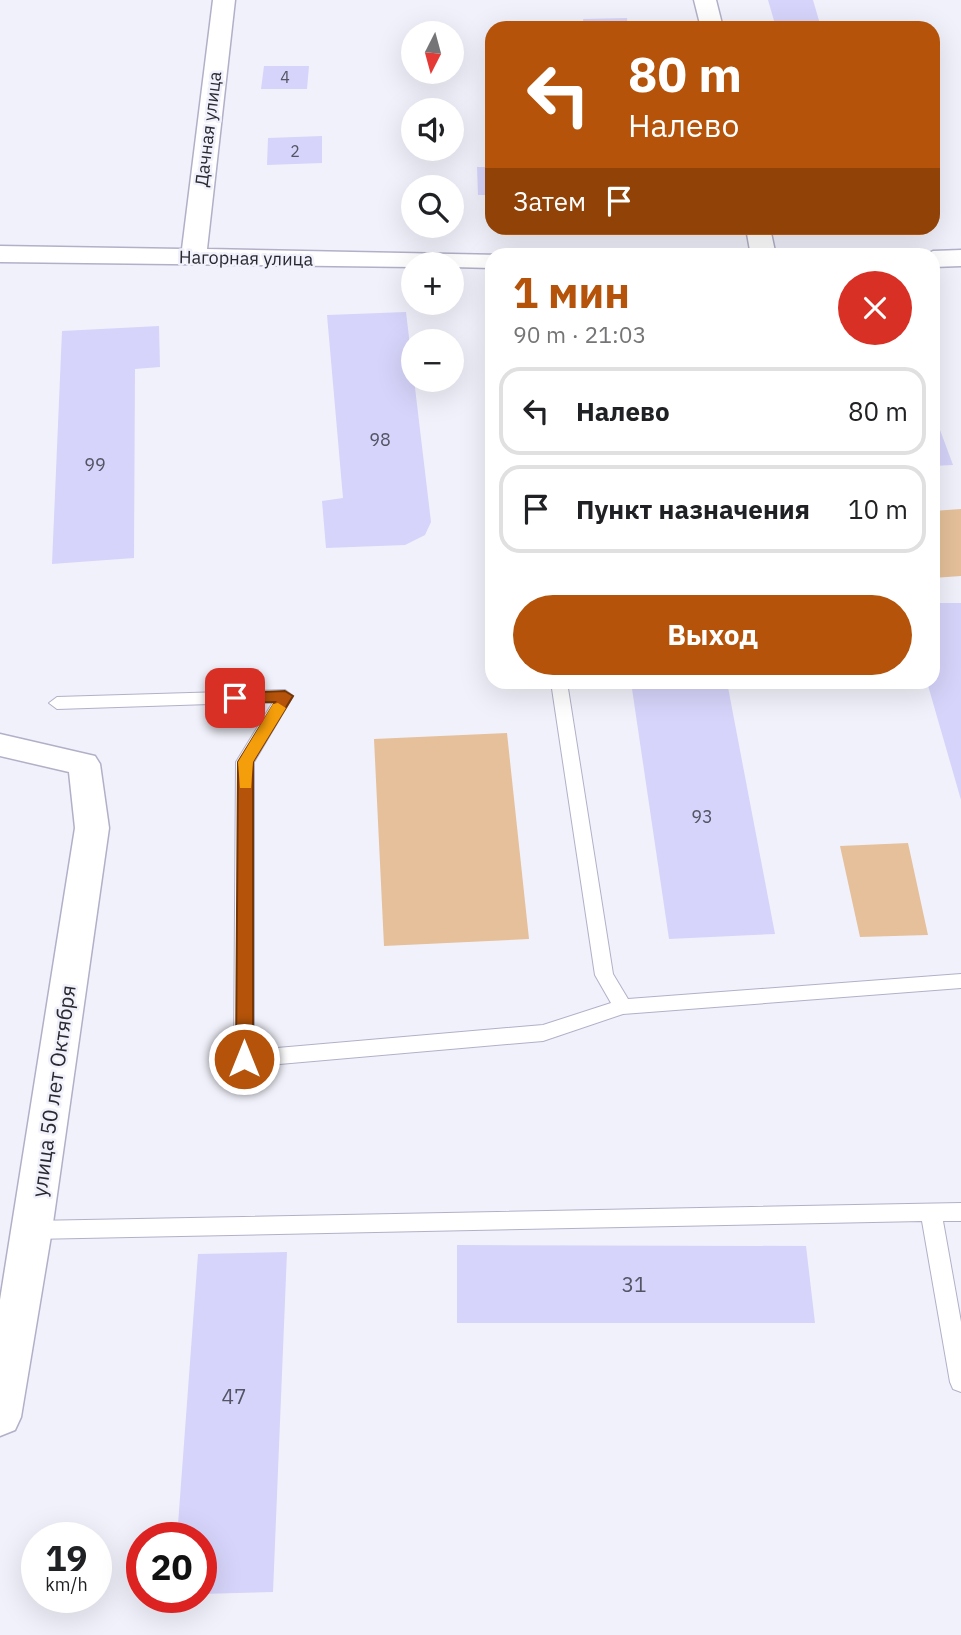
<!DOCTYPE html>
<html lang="ru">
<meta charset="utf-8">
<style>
body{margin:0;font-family:"IBM Plex Sans",sans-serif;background:#f6f6f6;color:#202124;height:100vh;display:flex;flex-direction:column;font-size:26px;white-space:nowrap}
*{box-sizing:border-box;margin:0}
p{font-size:23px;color:#757577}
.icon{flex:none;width:38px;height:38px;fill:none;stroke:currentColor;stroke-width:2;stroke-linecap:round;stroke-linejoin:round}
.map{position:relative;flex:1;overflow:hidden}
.panel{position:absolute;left:485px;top:248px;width:455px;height:441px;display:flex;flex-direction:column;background:#fff;border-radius:21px;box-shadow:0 7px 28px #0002}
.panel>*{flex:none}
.guide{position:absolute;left:485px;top:21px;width:455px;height:214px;border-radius:21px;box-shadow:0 7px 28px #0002;background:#b45309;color:#fff;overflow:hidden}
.needle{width:46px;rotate:186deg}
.buttons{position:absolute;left:401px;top:21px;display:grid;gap:14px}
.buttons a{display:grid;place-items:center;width:63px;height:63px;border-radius:50%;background:#fff;box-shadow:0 7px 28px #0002;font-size:35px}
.speed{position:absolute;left:21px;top:1522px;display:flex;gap:14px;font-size:35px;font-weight:700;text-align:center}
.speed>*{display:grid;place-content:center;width:91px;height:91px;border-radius:50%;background:#fff;box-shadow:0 7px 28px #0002;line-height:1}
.speed small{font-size:18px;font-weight:400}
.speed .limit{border:10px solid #d22;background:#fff;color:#111}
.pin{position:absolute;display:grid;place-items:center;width:60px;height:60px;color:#fff;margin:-30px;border-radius:14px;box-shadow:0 4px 10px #0006}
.me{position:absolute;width:77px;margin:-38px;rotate:0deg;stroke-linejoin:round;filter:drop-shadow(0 0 5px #0008)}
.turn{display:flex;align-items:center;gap:24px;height:147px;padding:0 28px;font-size:32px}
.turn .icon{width:91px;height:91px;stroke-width:2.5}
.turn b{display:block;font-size:49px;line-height:60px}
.then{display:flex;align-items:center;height:66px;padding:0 28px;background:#0003;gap:14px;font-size:26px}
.round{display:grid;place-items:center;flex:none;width:74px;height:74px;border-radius:37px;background:#f6f6f6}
.head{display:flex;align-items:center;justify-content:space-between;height:119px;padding:0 28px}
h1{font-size:42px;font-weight:700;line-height:52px;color:#b45309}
.primary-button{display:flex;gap:14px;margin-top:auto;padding:14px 28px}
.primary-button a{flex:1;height:80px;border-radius:42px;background:#b45309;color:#fff;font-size:28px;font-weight:700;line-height:80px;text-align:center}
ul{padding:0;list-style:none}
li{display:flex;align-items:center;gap:21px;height:88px;margin:0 14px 10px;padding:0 14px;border:4px solid #e0e0e0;border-radius:21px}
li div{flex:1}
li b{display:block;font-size:26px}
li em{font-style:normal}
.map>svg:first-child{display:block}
.green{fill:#e5c09a}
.building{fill:#d6d4fa}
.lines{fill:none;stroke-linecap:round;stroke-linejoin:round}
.lane-casing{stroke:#b1b0c8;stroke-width:2}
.street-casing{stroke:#b1b0c8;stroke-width:3}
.lane{fill:#fff;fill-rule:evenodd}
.street{fill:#fff;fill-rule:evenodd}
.route{fill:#b45309;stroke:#753606;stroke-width:2}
.slow{fill:#f59e0b}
.labels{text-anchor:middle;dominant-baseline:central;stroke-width:5;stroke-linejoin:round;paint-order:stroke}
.far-number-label{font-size:16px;fill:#545464}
.far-street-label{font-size:18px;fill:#292932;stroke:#f1f1fb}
.number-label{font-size:18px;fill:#545464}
.street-label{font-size:21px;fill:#292932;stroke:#f1f1fb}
.near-number-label{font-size:21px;fill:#545464}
</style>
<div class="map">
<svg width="961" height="1635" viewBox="0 0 961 1635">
<rect width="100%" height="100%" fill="#f1f1fb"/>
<path class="green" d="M 961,509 L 961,576 L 933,578 L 933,511 Z
M 507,733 L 529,939 L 384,946 L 374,739 Z
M 908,843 L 928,935 L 860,937 L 840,846 Z"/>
<path class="building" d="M 768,0 L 813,0 L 820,24 L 775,24 Z
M 627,18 L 628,28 L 584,28 L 583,19 Z
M 264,66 L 309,66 L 307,89 L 261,89 Z
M 322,136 L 322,163 L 267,165 L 268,138 Z
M 477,167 L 492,167 L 492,195 L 478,195 Z
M 406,312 L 431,522 L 425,535 L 405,545 L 326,548 L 322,501 L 343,498 L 327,315 Z
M 159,326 L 160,367 L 135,369 L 134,558 L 52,564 L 62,331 Z
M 933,411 L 953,465 L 933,466 Z
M 933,603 L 961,603 L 961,800 L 927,682 L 933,682 Z
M 631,682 L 727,682 L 775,934 L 669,939 Z
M 457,1245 L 806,1246 L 815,1323 L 457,1323 Z
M 287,1252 L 273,1592 L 201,1594 L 201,1538 L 177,1538 L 198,1254 Z"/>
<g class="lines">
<defs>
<path id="lane" d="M 551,682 L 567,682 L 613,974 L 628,999 L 961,974 L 961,988 L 623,1014 L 543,1041 L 244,1067 L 237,1064 L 234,1059 L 236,762 L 273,702 L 57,709 L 49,703 L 57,697 L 285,690 L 293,696 L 254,762 L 254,1050 L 543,1025 L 611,1003 L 595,975 Z
M 961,1203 L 961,1221 L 943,1221 L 961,1322 L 961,1392 L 953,1389 L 950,1382 L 922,1221 L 32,1239 L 25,1236 L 22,1230 L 25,1224 L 32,1221 Z"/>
<path id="street" d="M 213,0 L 235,0 L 207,249 L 501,255 L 492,256 L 492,268 L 452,267 L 452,264 L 413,264 L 413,267 L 0,262 L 0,246 L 182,249 Z
M 694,0 L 716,0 L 723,28 L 701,28 Z
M 746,228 L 770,228 L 776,256 L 751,256 Z
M 961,250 L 961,266 L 933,267 L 933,256 L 923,256 L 933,251 Z
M 0,734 L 95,756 L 100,764 L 109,828 L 52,1230 L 21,1417 L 15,1430 L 0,1436 L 0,1300 L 75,828 L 69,772 L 0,756 Z"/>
</defs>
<use href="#lane" class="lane-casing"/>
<use href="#street" class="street-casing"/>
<use href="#lane" class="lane"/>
<use href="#street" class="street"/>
</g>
<path class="route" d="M 285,691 L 293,696 L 253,762 L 253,1059 L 251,1064 L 238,1064 L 236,1059 L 238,762 L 275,702 L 235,703 L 227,698 L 235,693 Z"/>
<path class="slow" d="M 278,703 L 286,708 L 253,762 L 251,788 L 240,788 L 238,762 L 273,704 Z"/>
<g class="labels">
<g class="far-number-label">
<text x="285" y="77">4</text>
<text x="295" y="151">2</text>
</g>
<g class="far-street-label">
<text transform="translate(208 129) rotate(-83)">Дачная улица</text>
<text transform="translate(246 258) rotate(1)">Нагорная улица</text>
</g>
<g class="number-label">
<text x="380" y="439">98</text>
<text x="95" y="464">99</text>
<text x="702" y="816">93</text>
</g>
<g class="street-label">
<text transform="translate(53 1091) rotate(-82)">улица 50 лет Октября</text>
</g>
<g class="near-number-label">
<text x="634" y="1284">31</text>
<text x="234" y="1396">47</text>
</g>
</g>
</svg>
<div class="buttons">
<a><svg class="needle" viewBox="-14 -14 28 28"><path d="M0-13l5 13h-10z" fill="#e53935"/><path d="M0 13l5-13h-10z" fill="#757577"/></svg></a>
<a><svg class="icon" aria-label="sound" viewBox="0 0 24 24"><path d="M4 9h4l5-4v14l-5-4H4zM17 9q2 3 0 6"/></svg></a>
<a><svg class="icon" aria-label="search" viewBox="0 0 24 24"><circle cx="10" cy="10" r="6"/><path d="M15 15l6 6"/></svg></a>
<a>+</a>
<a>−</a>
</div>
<div class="speed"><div>19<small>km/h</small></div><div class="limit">20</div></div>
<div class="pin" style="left:235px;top:698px;background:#d93025"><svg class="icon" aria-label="arrive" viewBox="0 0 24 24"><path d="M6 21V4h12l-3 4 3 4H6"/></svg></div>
<svg class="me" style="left:244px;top:1059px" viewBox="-20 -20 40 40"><circle r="17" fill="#b45309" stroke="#fff" stroke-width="3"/><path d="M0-11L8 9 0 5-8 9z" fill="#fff"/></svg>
<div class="guide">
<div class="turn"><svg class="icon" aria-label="left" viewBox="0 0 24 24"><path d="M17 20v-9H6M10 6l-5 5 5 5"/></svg><div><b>80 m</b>Налево</div></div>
<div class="then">Затем<svg class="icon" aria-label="arrive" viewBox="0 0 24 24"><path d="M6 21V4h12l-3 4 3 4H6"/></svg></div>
</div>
<section class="panel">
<div class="head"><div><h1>1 мин</h1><p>90 m · 21:03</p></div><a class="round" style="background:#d93025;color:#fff"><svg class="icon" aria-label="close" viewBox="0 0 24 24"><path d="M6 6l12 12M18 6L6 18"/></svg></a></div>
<ul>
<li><svg class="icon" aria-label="left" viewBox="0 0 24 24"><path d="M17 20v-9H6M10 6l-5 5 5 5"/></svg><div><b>Налево</b></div><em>80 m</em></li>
<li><svg class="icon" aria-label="arrive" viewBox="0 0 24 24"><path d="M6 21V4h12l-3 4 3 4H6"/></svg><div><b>Пункт назначения</b></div><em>10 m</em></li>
</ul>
<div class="primary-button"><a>Выход</a></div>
</section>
</div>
